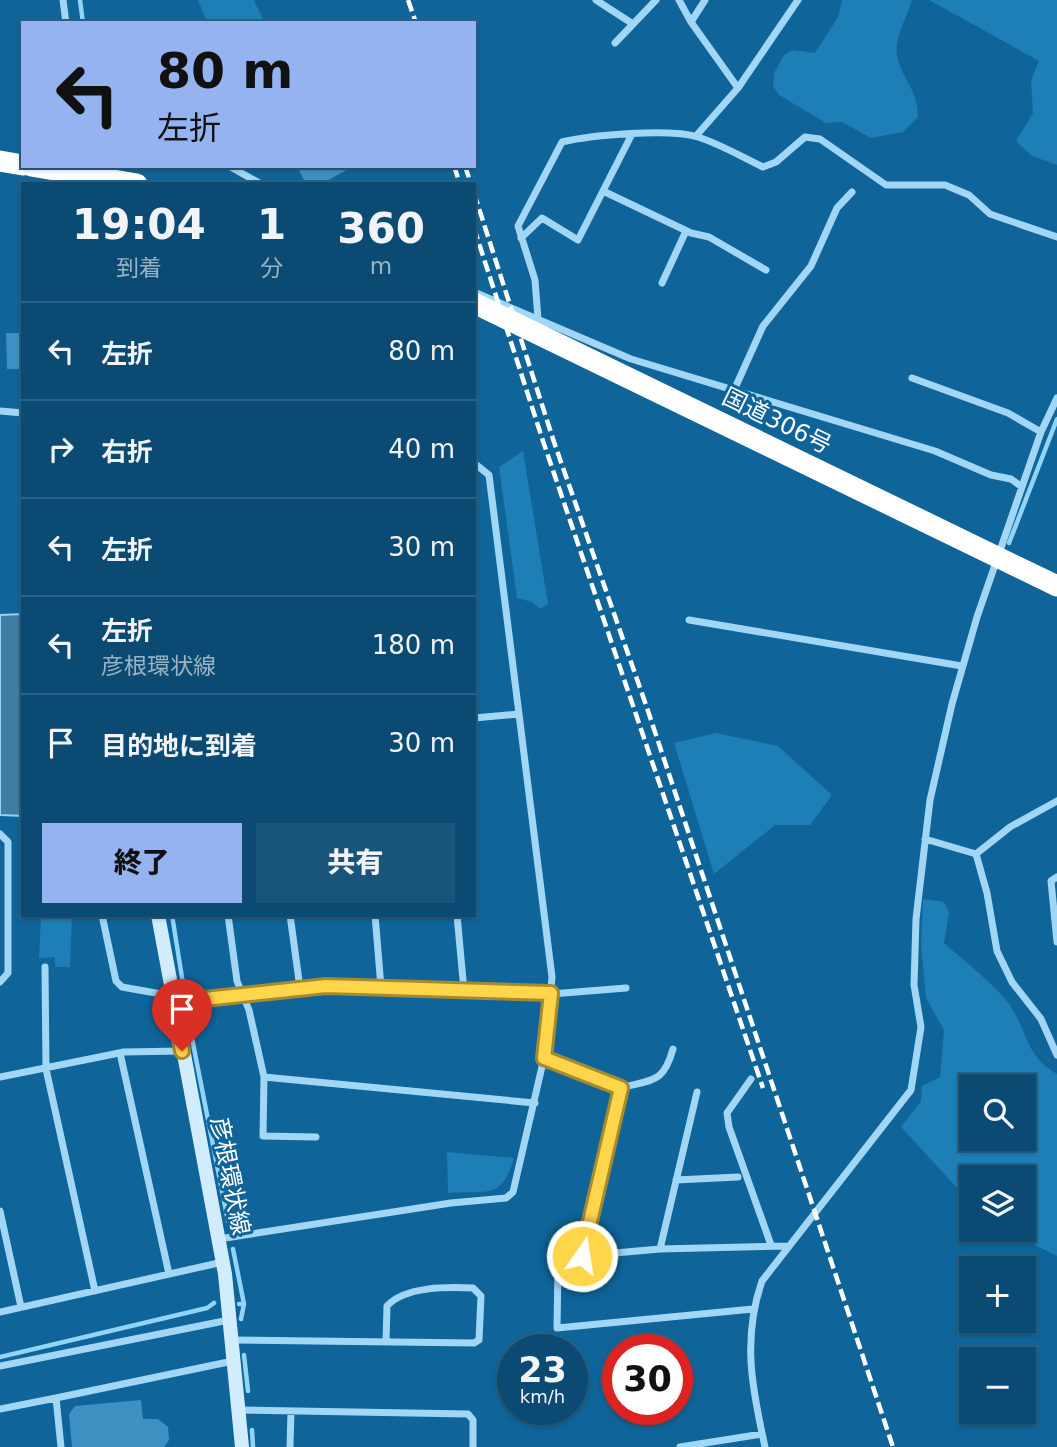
<!DOCTYPE html>
<html lang="ja">
<meta charset="utf-8">
<style>
body{margin:0;font-family:"DejaVu Sans","Noto Sans JP",sans-serif;background:#19557b;color:#f1f3f6;height:100vh;display:flex;flex-direction:column;font-size:26px;white-space:nowrap}
*{box-sizing:border-box;margin:0}
p{font-size:23px;color:#9ab3c4}
.icon{flex:none;width:38px;height:38px;fill:none;stroke:currentColor;stroke-width:2;stroke-linecap:round;stroke-linejoin:round}
.map{position:relative;flex:1;overflow:hidden}
.details{position:absolute;left:21px;top:182px;width:455px;height:735px;display:flex;flex-direction:column;background:#0b4b73;border-radius:0px;box-shadow:0 2px 5px #0004,0 0 0 2px #2b6385}
.details>*{flex:none}
.guide{position:absolute;left:21px;top:21px;width:455px;height:147px;border-radius:0px;box-shadow:0 2px 5px #0004,0 0 0 2px #2b6385;background:#95b2f1;color:#111;overflow:hidden}
.fabs{position:absolute;left:959px;top:1074px;display:grid;gap:14px}
.fabs a{display:grid;place-items:center;width:77px;height:77px;border-radius:0px;background:#0b4b73;box-shadow:0 2px 5px #0004,0 0 0 2px #2b6385;font-size:35px}
.speed{position:absolute;left:497px;top:1334px;display:flex;gap:14px;font-size:35px;font-weight:700;text-align:center}
.speed>*{display:grid;place-content:center;width:91px;height:91px;border-radius:50%;background:#0b4b73;box-shadow:0 2px 5px #0004,0 0 0 2px #2b6385;line-height:1}
.speed small{font-size:18px;font-weight:400}
.speed .limit{border:10px solid #d22;background:#fff;color:#111}
.pin{position:absolute;display:grid;place-items:center;width:60px;height:60px;color:#fff;margin:-72px -30px;border-radius:50% 50% 50% 0;rotate:-45deg;box-shadow:0 0 7px #0007}
.pin .icon{rotate:45deg}
.me{position:absolute;width:77px;margin:-38px;rotate:13deg;stroke-linejoin:round;filter:drop-shadow(0 0 5px #0008)}
.turn{display:flex;align-items:center;gap:24px;height:147px;padding:0 21px;font-size:32px}
.turn .icon{width:91px;height:91px;stroke-width:2.5}
.turn b{display:block;font-size:49px;line-height:60px}
.eta{display:flex;justify-content:space-evenly;align-items:center;height:119px;text-align:center}
.eta b{font-size:42px;font-weight:800;line-height:49px}
.button{display:flex;gap:14px;margin-top:auto;padding:14px 21px}
.button a{flex:1;height:80px;border-radius:0px;background:#95b2f1;color:#111;font-size:28px;font-weight:800;line-height:80px;text-align:center}
.button a+a{background:#19557b;color:#f1f3f6}
ul{padding:0;list-style:none}
li{display:flex;align-items:center;gap:21px;height:98px;padding:0 21px;border-top:2px solid #2b6385}
li div{flex:1}
li b{display:block;font-size:26px}
li em{font-style:normal}
.map>svg:first-child{display:block}
.green{fill:#1e7eb6;fill-rule:evenodd}
.water{fill:#417da2;stroke:#92d4f8;stroke-width:2}
.lines{fill:none;stroke-linecap:round;stroke-linejoin:round}
.stream{stroke:#92d4f8;stroke-width:4.5}
.building{fill:#3d90c2}
.street{stroke:#a1d6f5;stroke-width:7}
.secondary{stroke:#d1ecfd;stroke-width:14}
.highway{stroke:#fff;stroke-width:21}
.rail{stroke:#fff;stroke-width:4.5;stroke-dasharray:12 5;stroke-linecap:butt}
.route-casing{stroke:#a68a30;stroke-width:18}
.route{stroke:#ffd54a;stroke-width:12}
.labels{text-anchor:middle;dominant-baseline:central;stroke-width:6;stroke-linejoin:round;paint-order:stroke}
.street-label{font-size:24px;fill:#fff;stroke:#0f6499}
</style>
<div class="map">
<svg width="1057" height="1447" viewBox="0 0 1057 1447">
<rect width="100%" height="100%" fill="#0f6499"/>
<path class="green" d="M 198,0 L 254,0 L 265,23 L 207,23 Z
M 842,0 L 912,0 C 907,19 892,39 898,60 C 905,84 917,88 918,117 L 903,132 L 871,138 L 842,122 L 826,123 L 779,95 L 773,86 L 774,73 L 784,55 L 793,50 L 815,53 L 838,17 Z
M 929,0 L 1057,0 L 1057,165 L 1032,156 L 1016,141 L 1033,113 L 1031,80 L 1039,61 Z
M 523,451 L 548,604 L 540,609 L 532,602 L 517,598 L 499,467 Z
M 716,733 L 778,746 L 832,795 L 810,825 L 775,825 L 714,874 L 674,743 Z
M 923,899 L 944,902 L 949,912 L 944,943 C 964,961 988,979 1005,999 C 1028,1026 1022,1054 1057,1074 L 1057,1256 L 1004,1230 L 1024,1230 L 1024,1178 L 971,1178 L 971,1203 L 901,1127 L 921,1101 L 922,1086 L 940,1077 L 944,1030 L 926,998 L 921,945 ZM 971,1087 L 1024,1087 L 1024,1139 L 971,1139 Z
M 41,915 L 72,915 L 70,967 L 55,967 L 55,957 L 39,958 Z
M 447,1152 L 514,1158 C 501,1201 488,1190 448,1193 Z"/>
<path class="water" d="M 23,614 L 23,816 L 0,815 L 0,615 Z"/>
<g class="lines">
<path class="stream" d="M 80,0 L 83,23
M 1009,543 L 1057,419
M 172,915 L 183,984
M 187,1013 L 228,1221
M 233,1249 L 244,1304 L 239,1304
M 241,1319 L 244,1304
M 244,1355 L 248,1391
M 0,1357 L 207,1308 L 214,1303
M 252,1430 L 253,1447"/>
</g>
<path class="building" d="M 297,166 L 354,166 L 321,184 L 306,184 Z
M 6,333 L 23,333 L 23,369 L 7,369 Z
M 141,1400 L 143,1419 L 158,1419 L 168,1427 L 169,1440 L 164,1447 L 72,1447 L 69,1414 L 75,1406 Z"/>
<g class="lines">
<path class="street" d="M 63,0 L 66,23
M 596,0 L 633,24
M 679,0 L 691,22 L 705,0
M 691,22 L 738,88
M 615,43 L 656,0
M 696,136 L 738,88 L 798,0
M 229,166 L 261,184
M 603,191 L 691,233 L 709,237 L 766,270
M 521,238 L 542,218 L 578,240 L 632,134
M 662,283 L 686,231
M 474,292 L 631,359 L 935,451 L 991,475 L 1011,479 L 1022,487
M 538,319 L 535,280 L 518,226 L 562,142 C 592,135 669,128 698,137 C 720,144 742,157 763,167 L 776,162 L 805,137 L 820,139 L 886,185 L 945,185 L 969,195 L 990,214 L 1057,237
M 912,378 L 1008,413 L 1041,432
M 735,388 L 763,326 L 811,266 L 837,208 L 852,192
M 0,411 L 23,413
M 689,620 L 962,666
M 474,718 L 519,714
M 0,834 L 8,842 L 8,973 L 0,982
M 925,839 L 976,854
M 976,854 L 987,893 L 997,951 L 1012,982 L 1041,1019 L 1057,1055
M 976,854 L 1010,827 L 1057,801
M 1057,877 L 1051,881 L 1057,942
M 102,915 L 116,981 L 122,987 L 195,1000 L 325,986 L 539,995 L 626,988
M 228,915 L 237,981 L 249,1010 L 264,1077 L 535,1103
M 290,915 L 300,988
M 375,915 L 381,987
M 457,915 L 464,991
M 45,967 L 46,1069 L 95,1291
M 120,1053 L 169,1274
M 544,1058 L 621,1088 L 581,1256
M 0,1077 L 124,1052 L 182,1051
M 264,1077 L 263,1136 L 316,1137
M 751,1079 L 727,1113 L 729,1127 L 771,1245
M 621,1088 C 653,1079 663,1084 673,1049
M 676,1180 L 738,1177
M 0,1211 L 21,1307
M 219,1239 L 451,1203 L 506,1198 L 513,1192 L 544,1058 L 552,977 L 489,475 L 474,463
M 660,1249 L 697,1092
M 753,1309 L 557,1328 L 558,1269 L 569,1258 L 581,1256 L 660,1249 L 788,1246
M 0,1312 L 223,1262
M 231,1340 L 474,1343 L 479,1340 L 481,1296 L 473,1288 C 448,1287 405,1286 387,1306 L 386,1342
M 0,1366 L 229,1320
M 56,1398 L 233,1361
M 0,1409 L 56,1398 L 61,1447
M 239,1410 L 468,1414 L 473,1420 L 473,1447
M 290,1447 L 291,1411
M 680,1447 L 762,1434
M 765,1447 C 752,1388 742,1339 762,1281 L 911,1090 L 921,1027 L 914,985 L 916,919 L 930,800 L 952,704 L 977,617 L 1041,432 L 1057,398"/>
<path class="secondary" d="M 158,915 L 225,1274 L 242,1447"/>
<path class="highway" d="M 0,161 L 23,165
M 31,166 L 137,184
M 474,303 L 1057,586"/>
<path class="rail" d="M 408,0 L 416,23
M 454,166 L 460,184
M 465,166 L 471,184
M 474,193 L 554,442 L 646,705 L 893,1447
M 474,228 L 543,441 L 763,1088"/>
</g>
<g class="lines">
<defs>
<path id="route" d="M 182,1051 L 172,997 L 195,1000 L 326,986 L 551,993 L 544,1058 L 621,1088 L 582,1256"/>
</defs>
<use href="#route" class="route-casing"/>
<use href="#route" class="route"/>
</g>
<g class="labels">
<g class="street-label">
<text transform="translate(777 421) rotate(26)">国道306号</text>
<text transform="translate(230 1176) rotate(79)">彦根環状線</text>
</g>
</g>
</svg>
<div class="fabs">
<a><svg class="icon" aria-label="search" viewBox="0 0 24 24"><circle cx="10" cy="10" r="6"/><path d="M15 15l6 6"/></svg></a>
<a><svg class="icon" aria-label="layers" viewBox="0 0 24 24"><path d="M12 4l9 5-9 5-9-5zM3 14l9 5 9-5"/></svg></a>
<a>+</a>
<a>−</a>
</div>
<div class="speed"><div>23<small>km/h</small></div><div class="limit">30</div></div>
<div class="pin" style="left:182px;top:1051px;background:#d93025"><svg class="icon" aria-label="arrive" viewBox="0 0 24 24"><path d="M6 21V4h12l-3 4 3 4H6"/></svg></div>
<svg class="me" style="left:582px;top:1256px" viewBox="-20 -20 40 40"><circle r="17" fill="#ffd54a" stroke="#fff" stroke-width="3"/><path d="M0-11L8 9 0 5-8 9z" fill="#fff"/></svg>
<div class="guide">
<div class="turn"><svg class="icon" aria-label="left" viewBox="0 0 24 24"><path d="M17 20v-9H6M10 6l-5 5 5 5"/></svg><div><b>80 m</b>左折</div></div>
</div>
<section class="details">
<div class="eta">
<div><b>19:04</b><p>到着</p></div>
<div><b>1</b><p>分</p></div>
<div><b>360</b><p>m</p></div>
</div>
<ul>
<li><svg class="icon" aria-label="left" viewBox="0 0 24 24"><path d="M17 20v-9H6M10 6l-5 5 5 5"/></svg><div><b>左折</b></div><em>80 m</em></li>
<li><svg class="icon" aria-label="right" viewBox="0 0 24 24"><path d="M7 20v-9h11M14 6l5 5-5 5"/></svg><div><b>右折</b></div><em>40 m</em></li>
<li><svg class="icon" aria-label="left" viewBox="0 0 24 24"><path d="M17 20v-9H6M10 6l-5 5 5 5"/></svg><div><b>左折</b></div><em>30 m</em></li>
<li><svg class="icon" aria-label="left" viewBox="0 0 24 24"><path d="M17 20v-9H6M10 6l-5 5 5 5"/></svg><div><b>左折</b><p>彦根環状線</p></div><em>180 m</em></li>
<li><svg class="icon" aria-label="arrive" viewBox="0 0 24 24"><path d="M6 21V4h12l-3 4 3 4H6"/></svg><div><b>目的地に到着</b></div><em>30 m</em></li>
</ul>
<div class="button"><a>終了</a><a>共有</a></div>
</section>
</div>
